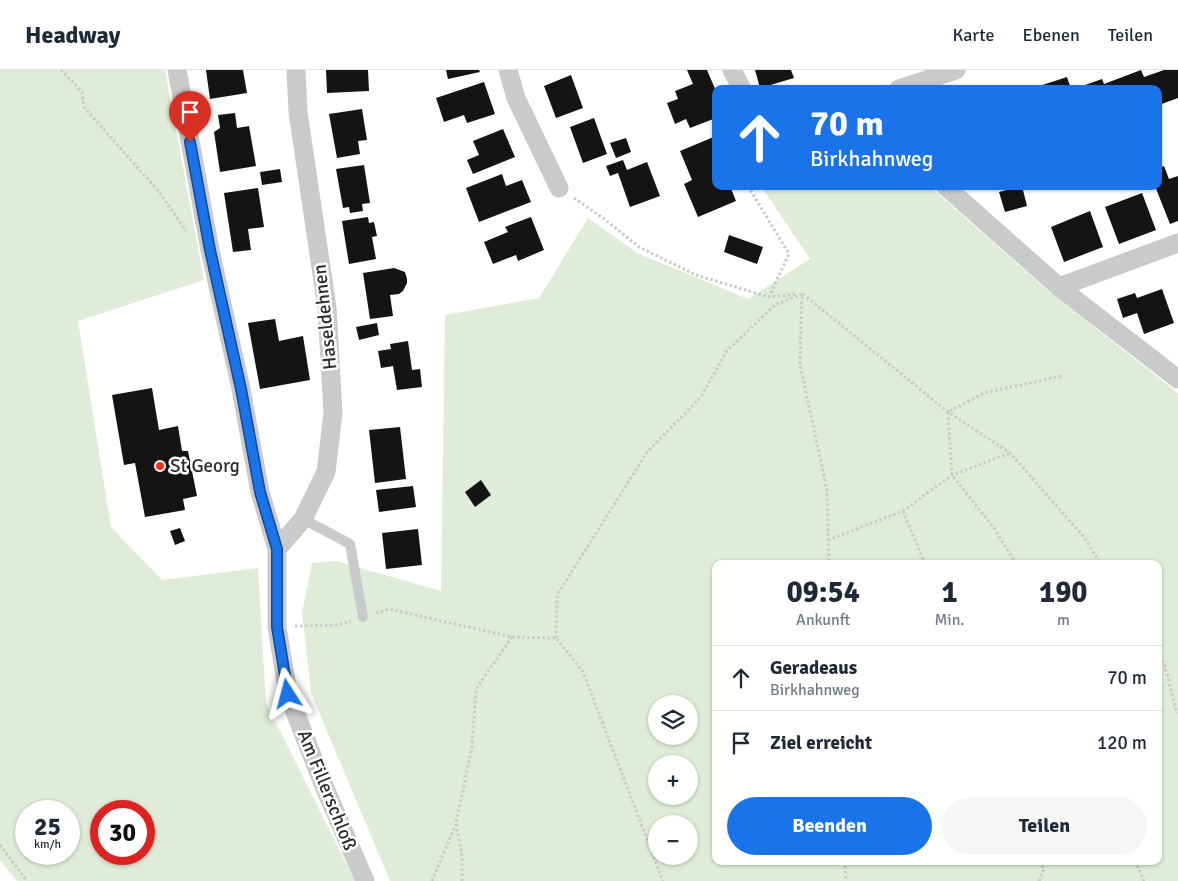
<!DOCTYPE html>
<html lang="de">
<meta charset="utf-8">
<style>
body{margin:0;font-family:Signika,sans-serif;background:#f6f6f7;color:#1f2937;height:100vh;display:flex;flex-direction:column;font-size:19px;white-space:nowrap}
*{box-sizing:border-box;margin:0}
p{font-size:16px;color:#747a83}
.icon{flex:none;width:28px;height:28px;fill:none;stroke:currentColor;stroke-width:2;stroke-linecap:round;stroke-linejoin:round}
.map{position:relative;flex:1;overflow:hidden}
.side{position:absolute;left:712px;top:490px;width:450px;height:305px;display:flex;flex-direction:column;background:#fff;border-radius:10px;box-shadow:0 1px 4px #0004}
.side>*{flex:none}
.banner{position:absolute;left:712px;top:15px;width:450px;height:105px;border-radius:10px;box-shadow:0 1px 4px #0004;background:#1a73e8;color:#fff;overflow:hidden}
.controls{position:absolute;left:648px;top:625px;display:grid;gap:10px}
.controls a{display:grid;place-items:center;width:50px;height:50px;border-radius:50%;background:#fff;box-shadow:0 1px 4px #0004;font-size:25px}
.speed{position:absolute;left:15px;top:730px;display:flex;gap:10px;font-size:25px;font-weight:700;text-align:center}
.speed>*{display:grid;place-content:center;width:65px;height:65px;border-radius:50%;background:#fff;box-shadow:0 1px 4px #0004;line-height:1}
.speed small{font-size:12px;font-weight:400}
.speed .limit{border:8px solid #d22;background:#fff;color:#111}
.pin{position:absolute;display:grid;place-items:center;width:42px;height:42px;color:#fff;margin:-51px -21px;border-radius:50% 50% 50% 0;rotate:-45deg;box-shadow:0 0 5px #0007}
.pin .icon{rotate:45deg}
.me{position:absolute;width:55px;margin:-28px;rotate:351deg;stroke-linejoin:round;filter:drop-shadow(0 0 4px #0008)}
.turn{display:flex;align-items:center;gap:18px;height:105px;padding:0 15px;font-size:22px}
.turn .icon{width:65px;height:65px;stroke-width:2.5}
.turn b{display:block;font-size:35px;line-height:42px}
.eta{display:flex;justify-content:space-evenly;align-items:center;height:85px;text-align:center}
.eta b{font-size:30px;font-weight:700;line-height:35px}
.primary-button{display:flex;gap:10px;margin-top:auto;padding:10px 15px}
.primary-button a{flex:1;height:58px;border-radius:30px;background:#1a73e8;color:#fff;font-size:20px;font-weight:700;line-height:58px;text-align:center}
.primary-button a+a{background:#f6f6f7;color:#1f2937}
ul{padding:0;list-style:none}
li{display:flex;align-items:center;gap:15px;height:65px;padding:0 15px;border-top:1px solid #e0e1e3}
li div{flex:1}
li b{display:block;font-size:19px}
li em{font-style:normal}
header{display:flex;align-items:center;gap:30px;box-sizing:border-box;height:70px;padding:0 25px;background:#fff;border-bottom:1px solid #e0e1e3}
header strong{font-size:24px}
nav{display:flex;gap:28px;margin-inline-start:auto;font-size:18px}
.map>svg:first-child{display:block}
.green{fill:#e0ecd8;fill-rule:evenodd}
.building{fill:#141414}
.lines{fill:none;stroke-linecap:round;stroke-linejoin:round}
.path{stroke:#cacaca;stroke-width:3;stroke-dasharray:2.5 2.5;stroke-linecap:butt}
.lane{stroke:#cacaca;stroke-width:10}
.street{stroke:#cacaca;stroke-width:19}
.route-casing{stroke:#114b97;stroke-width:12}
.route{stroke:#1a73e8;stroke-width:9}
.poi-dot{fill:#f3321f;stroke:#fff;stroke-width:2}
.labels{text-anchor:middle;dominant-baseline:central;stroke-width:5;stroke-linejoin:round;paint-order:stroke}
.street-label{font-size:19px;fill:#2d2d2d;stroke:#fff}
.poi-label{font-size:19px;fill:#2d2d2d;stroke:#fff;text-anchor:start}
</style>
<header>
<strong>Headway</strong>
<nav><a>Karte</a><a>Ebenen</a><a>Teilen</a></nav>
</header>
<div class="map">
<svg width="1178" height="811" viewBox="0 0 1178 811">
<rect width="100%" height="100%" fill="#fff"/>
<path class="green" d="M 0,0 L 165,0 L 204,210 L 78,251 L 111,457 L 162,510 L 258,498 L 266,633 L 355,811 L 17,811 L 0,790 ZM 26,741 L 69,741 L 69,784 L 26,784 ZM 101,741 L 144,741 L 144,784 L 101,784 Z
M 761,116 L 929,116 L 1046,219 L 1178,323 L 1178,811 L 390,811 L 311,623 L 302,543 L 312,493 L 336,491 L 441,521 L 445,245 L 539,228 L 588,148 L 637,183 L 748,229 L 810,189 ZM 716,494 L 1159,494 L 1159,791 L 716,791 ZM 656,634 L 689,634 L 689,666 L 656,666 ZM 656,694 L 689,694 L 689,726 L 656,726 ZM 656,754 L 689,754 L 689,786 L 656,786 Z"/>
<path class="building" d="M 206,0 L 243,0 L 247,23 L 210,29 Z
M 326,0 L 368,0 L 369,21 L 327,23 Z
M 446,0 L 479,0 L 480,2 L 448,9 Z
M 687,0 L 707,0 L 716,21 L 716,48 L 690,58 L 686,49 L 675,54 L 667,33 L 678,29 L 675,21 L 693,14 Z
M 755,0 L 791,0 L 794,8 L 760,18 Z
M 1141,0 L 1144,7 L 1164,0 L 1178,0 L 1178,28 L 1159,35 L 1159,19 L 1074,19 L 1102,9 L 1104,14 Z
M 571,5 L 583,38 L 556,48 L 544,16 Z
M 1067,7 L 1071,19 L 1033,19 L 1033,18 Z
M 484,12 L 495,44 L 467,53 L 464,45 L 444,52 L 436,28 Z
M 362,39 L 367,70 L 358,71 L 360,84 L 337,88 L 329,44 Z
M 235,43 L 237,58 L 249,56 L 256,96 L 220,102 L 214,62 L 220,58 L 218,45 Z
M 594,48 L 607,84 L 583,93 L 570,57 Z
M 503,59 L 515,87 L 473,104 L 467,90 L 479,85 L 473,71 Z
M 716,66 L 716,116 L 730,116 L 736,131 L 698,147 L 684,114 L 692,110 L 680,81 Z
M 626,68 L 631,82 L 616,88 L 610,73 Z
M 623,90 L 627,100 L 647,92 L 660,126 L 630,137 L 618,103 L 610,106 L 606,96 Z
M 364,95 L 370,133 L 362,134 L 363,141 L 350,143 L 349,137 L 343,138 L 336,99 Z
M 1164,96 L 1169,109 L 1178,106 L 1178,151 L 1170,154 L 1155,116 L 1159,116 L 1159,98 Z
M 280,99 L 282,112 L 262,115 L 260,102 Z
M 502,104 L 506,116 L 522,110 L 531,132 L 479,152 L 466,118 Z
M 1022,116 L 1027,136 L 1005,142 L 999,122 Z
M 258,118 L 264,157 L 248,159 L 251,180 L 233,182 L 224,123 Z
M 1142,123 L 1156,160 L 1119,174 L 1105,137 Z
M 1090,141 L 1103,177 L 1064,192 L 1051,157 Z
M 368,147 L 369,153 L 374,152 L 377,166 L 372,167 L 376,189 L 349,194 L 342,151 Z
M 531,147 L 544,180 L 518,191 L 516,185 L 493,194 L 484,172 L 508,162 L 505,157 Z
M 729,165 L 763,177 L 757,194 L 724,182 Z
M 394,198 L 405,202 L 407,209 L 407,213 L 403,221 L 399,224 L 390,225 L 393,246 L 370,249 L 363,203 Z
M 1162,219 L 1174,253 L 1144,264 L 1137,243 L 1123,248 L 1117,229 L 1135,223 L 1137,228 Z
M 275,249 L 279,271 L 303,266 L 310,310 L 260,319 L 248,253 Z
M 377,253 L 379,265 L 359,270 L 356,257 Z
M 408,271 L 412,300 L 420,299 L 422,317 L 397,320 L 393,296 L 381,298 L 378,281 L 391,279 L 390,274 Z
M 152,318 L 159,360 L 178,356 L 182,381 L 188,381 L 197,426 L 183,429 L 185,440 L 145,447 L 135,393 L 124,395 L 112,325 Z
M 400,357 L 406,409 L 375,413 L 369,360 Z
M 481,410 L 491,425 L 475,437 L 465,422 Z
M 413,416 L 416,437 L 379,442 L 376,420 Z
M 180,458 L 185,471 L 175,475 L 170,461 Z
M 418,459 L 422,495 L 386,499 L 382,463 Z"/>
<g class="lines">
<path class="path" d="M 61,0 L 82,22 L 84,37 L 160,123 L 186,161
M 748,116 L 789,184 L 769,227
M 574,128 L 603,148 L 639,177 L 696,205 L 769,227 L 797,224
M 803,224 L 948,342 L 1010,383 L 1084,467 L 1101,494
M 903,441 L 925,494
M 828,470 L 903,441 L 952,405 L 1010,383
M 1016,494 L 994,458 L 952,405 L 948,342 L 984,323 L 1062,306
M 376,543 L 389,539 L 512,567 L 556,568 L 583,602 L 663,811
M 295,556 L 338,555 L 351,551
M 556,568 L 557,525 L 648,381 L 701,327 L 726,282 L 775,235 L 802,224 L 800,294 L 827,420 L 829,494
M 1159,586 L 1165,596 L 1176,641 L 1178,643
M 0,775 L 27,811
M 845,791 L 846,811
M 1135,791 L 1144,811
M 432,811 L 456,754
M 462,811 L 462,786 L 456,753 L 472,677 L 476,619 L 512,567
M 1039,811 L 1044,799 L 1040,791"/>
<path class="lane" d="M 303,449 L 350,474 L 363,547"/>
<path class="street" d="M 177,0 L 210,180 L 241,319 L 260,422 L 277,479 L 277,557 L 288,624 L 324,716 L 365,811
M 508,0 L 516,28 L 559,118
M 732,0 L 742,19
M 899,19 L 956,0
M 945,116 L 1059,217 L 1178,309
M 1059,217 L 1178,173
M 277,479 L 303,449 L 326,402 L 333,343 L 327,238 L 298,42 L 296,0"/>
</g>
<g class="lines">
<defs>
<path id="route" d="M 190,72 L 210,180 L 241,319 L 260,422 L 277,479 L 277,557 L 288,624"/>
</defs>
<use href="#route" class="route-casing"/>
<use href="#route" class="route"/>
</g>
<circle class="poi-dot" cx="160" cy="396" r="5"/>
<g class="labels">
<g class="street-label">
<text transform="translate(325 247) rotate(-96)">Haseldehnen</text>
<text transform="translate(327 720) rotate(68)">Am Fillerschloß</text>
</g>
<g class="poi-label">
<text x="170" y="396">St Georg</text>
</g>
</g>
</svg>
<div class="controls">
<a><svg class="icon" aria-label="layers" viewBox="0 0 24 24"><path d="M12 4l9 5-9 5-9-5zM3 14l9 5 9-5"/></svg></a>
<a>+</a>
<a>−</a>
</div>
<div class="speed"><div>25<small>km/h</small></div><div class="limit">30</div></div>
<div class="pin" style="left:190px;top:72px;background:#d93025"><svg class="icon" aria-label="arrive" viewBox="0 0 24 24"><path d="M6 21V4h12l-3 4 3 4H6"/></svg></div>
<svg class="me" style="left:288px;top:624px" viewBox="-20 -20 40 40"><path d="M0-17L14 15 0 8-14 15z" fill="#1a73e8" stroke="#fff" stroke-width="4"/></svg>
<div class="banner">
<div class="turn"><svg class="icon" aria-label="ahead" viewBox="0 0 24 24"><path d="M12 20V5M6 11l6-6 6 6"/></svg><div><b>70 m</b>Birkhahnweg</div></div>
</div>
<section class="side">
<div class="eta">
<div><b>09:54</b><p>Ankunft</p></div>
<div><b>1</b><p>Min.</p></div>
<div><b>190</b><p>m</p></div>
</div>
<ul>
<li><svg class="icon" aria-label="ahead" viewBox="0 0 24 24"><path d="M12 20V5M6 11l6-6 6 6"/></svg><div><b>Geradeaus</b><p>Birkhahnweg</p></div><em>70 m</em></li>
<li><svg class="icon" aria-label="arrive" viewBox="0 0 24 24"><path d="M6 21V4h12l-3 4 3 4H6"/></svg><div><b>Ziel erreicht</b></div><em>120 m</em></li>
</ul>
<div class="primary-button"><a>Beenden</a><a>Teilen</a></div>
</section>
</div>
